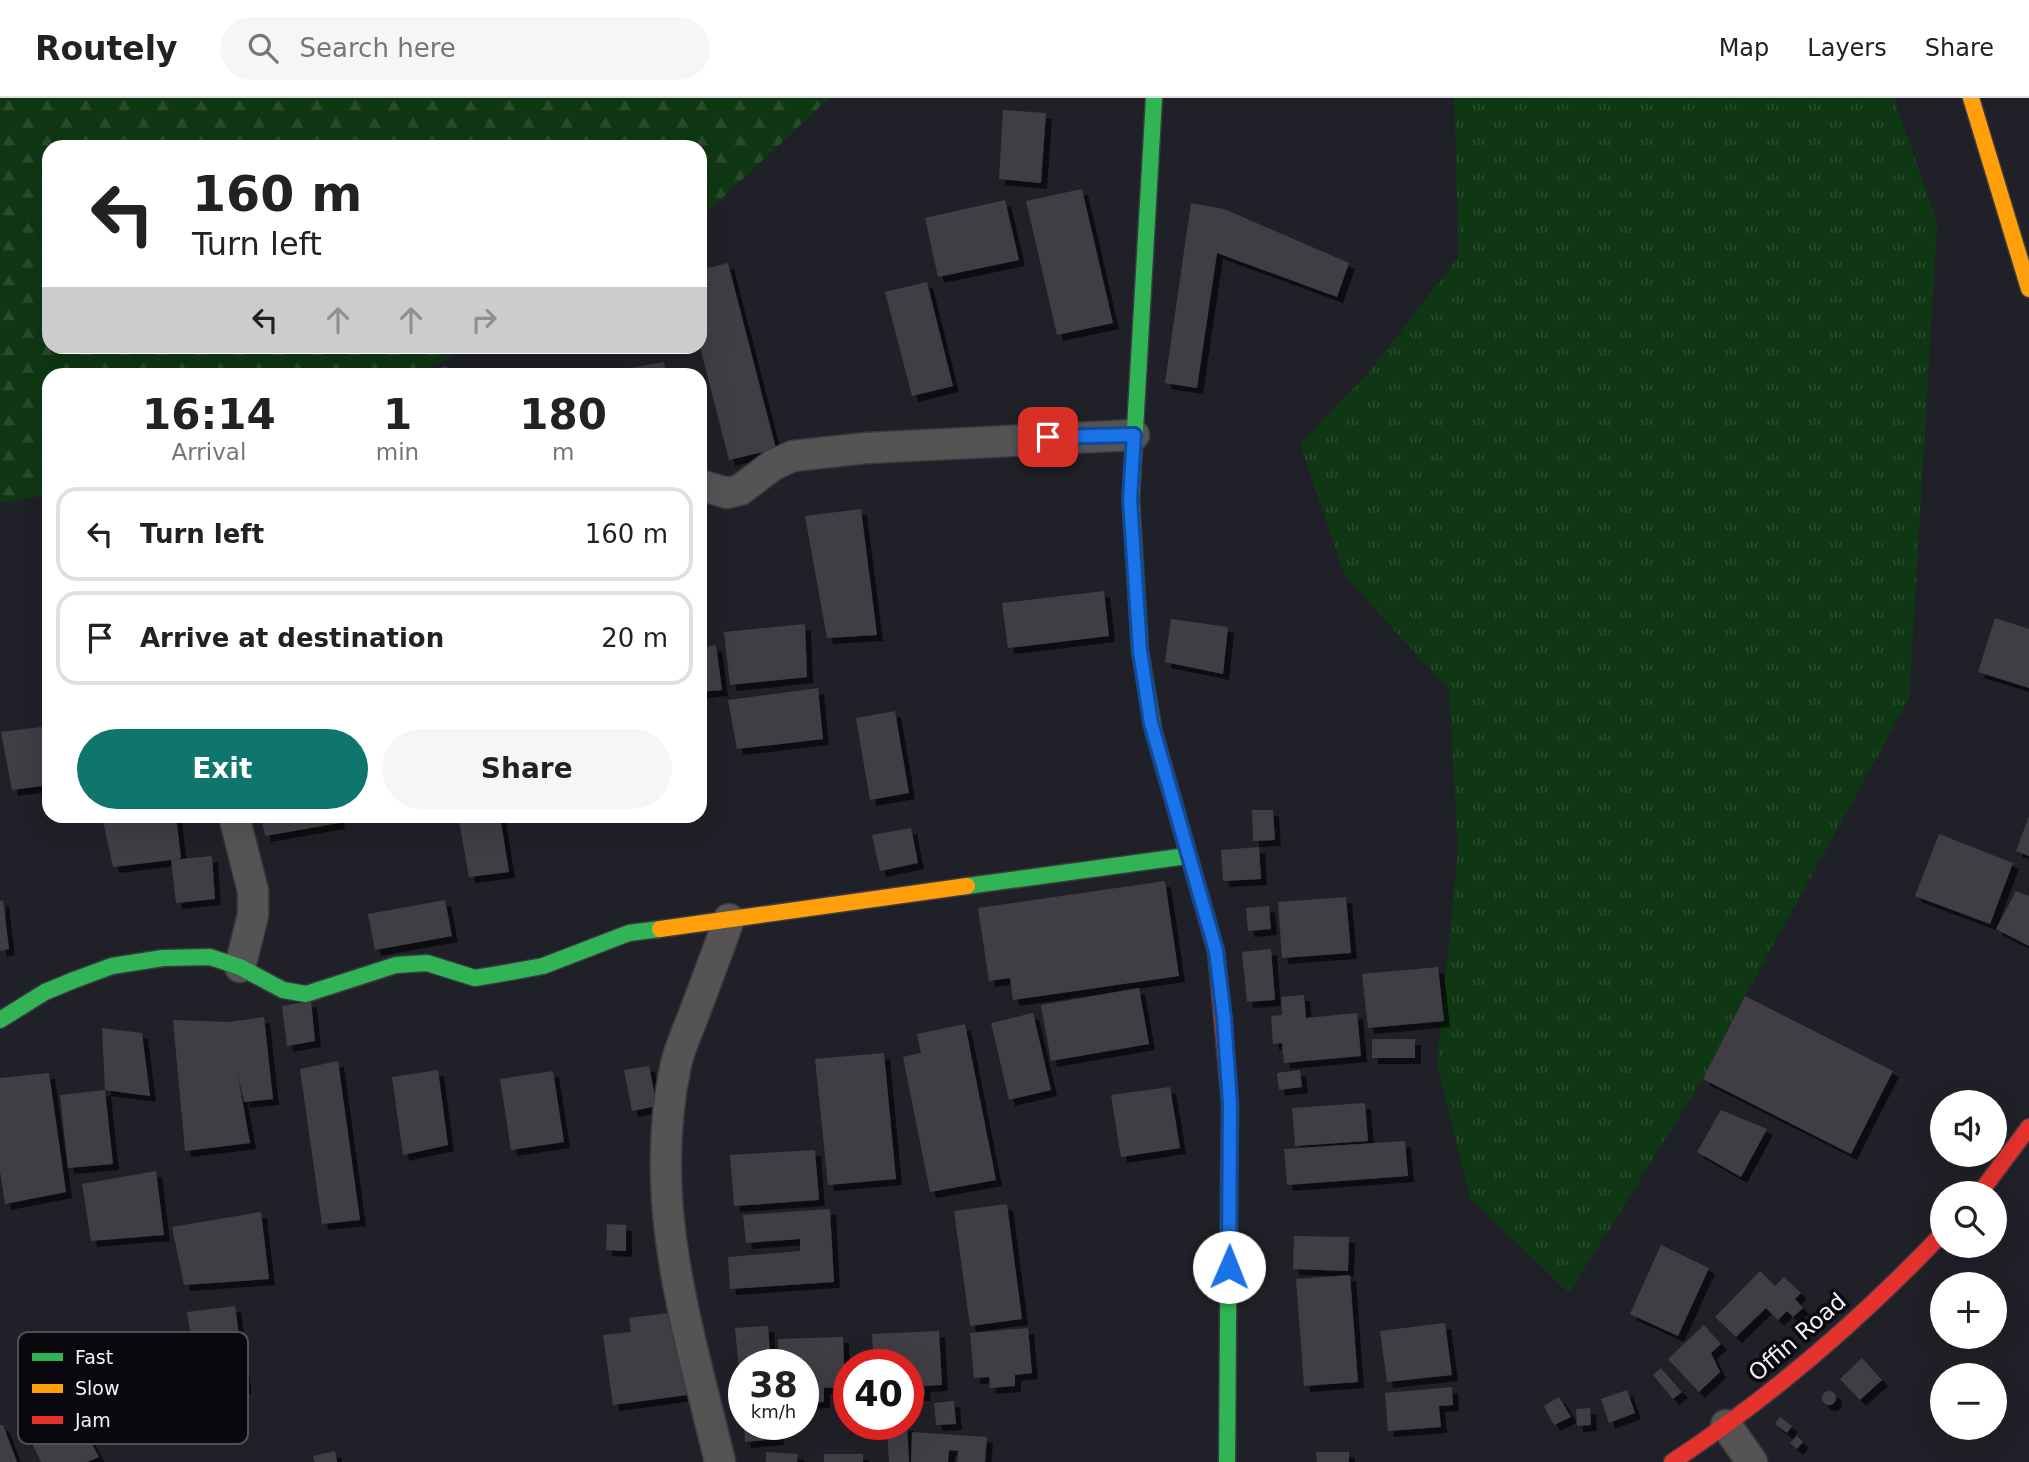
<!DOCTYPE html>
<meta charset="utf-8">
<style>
body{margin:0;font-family:"DejaVu Sans",sans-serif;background:#f6f6f6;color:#222;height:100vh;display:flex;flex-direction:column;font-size:26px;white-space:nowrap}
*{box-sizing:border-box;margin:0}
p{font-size:23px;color:#767676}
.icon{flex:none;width:38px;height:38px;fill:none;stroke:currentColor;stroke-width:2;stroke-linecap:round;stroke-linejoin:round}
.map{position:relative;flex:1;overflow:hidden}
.drawer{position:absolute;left:42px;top:270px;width:665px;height:455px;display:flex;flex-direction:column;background:#fff;border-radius:21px;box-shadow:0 7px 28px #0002}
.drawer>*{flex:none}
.top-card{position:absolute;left:42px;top:42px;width:665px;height:214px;border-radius:21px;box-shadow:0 7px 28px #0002;background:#fff;color:#222;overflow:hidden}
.tools{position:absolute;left:1930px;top:992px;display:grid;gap:14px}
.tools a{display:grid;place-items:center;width:77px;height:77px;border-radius:50%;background:#fff;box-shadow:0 7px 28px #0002;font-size:35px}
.speed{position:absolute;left:728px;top:1251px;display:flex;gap:14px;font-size:35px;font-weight:700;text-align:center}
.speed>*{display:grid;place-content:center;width:91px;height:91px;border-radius:50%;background:#fff;box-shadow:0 7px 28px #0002;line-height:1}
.speed small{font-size:18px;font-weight:400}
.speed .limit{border:10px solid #d22;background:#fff;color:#111}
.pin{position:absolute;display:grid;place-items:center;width:60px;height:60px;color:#fff;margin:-30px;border-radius:14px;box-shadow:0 4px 10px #0006}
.me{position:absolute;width:77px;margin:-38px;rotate:1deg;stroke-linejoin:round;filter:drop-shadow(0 0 5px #0008)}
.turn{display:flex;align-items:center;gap:24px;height:147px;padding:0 35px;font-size:32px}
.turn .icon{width:91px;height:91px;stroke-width:2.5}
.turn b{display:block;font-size:49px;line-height:60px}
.lanes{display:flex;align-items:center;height:66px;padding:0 35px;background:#0003;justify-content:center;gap:35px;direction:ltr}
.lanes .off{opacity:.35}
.eta{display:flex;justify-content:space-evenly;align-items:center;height:119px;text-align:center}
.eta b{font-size:42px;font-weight:700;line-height:49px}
.action{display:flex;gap:14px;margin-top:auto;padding:14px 35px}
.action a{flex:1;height:80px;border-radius:42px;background:#0f766e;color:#fff;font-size:28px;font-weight:700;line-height:80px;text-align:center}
.action a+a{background:#f6f6f6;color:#222}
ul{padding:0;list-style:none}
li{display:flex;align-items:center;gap:21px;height:94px;margin:0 14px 10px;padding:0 21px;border:4px solid #e0e0e0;border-radius:21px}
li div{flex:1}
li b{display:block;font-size:26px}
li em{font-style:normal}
header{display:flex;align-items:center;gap:42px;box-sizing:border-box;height:98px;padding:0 35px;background:#fff;border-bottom:2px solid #e0e0e0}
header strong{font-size:33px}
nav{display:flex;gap:38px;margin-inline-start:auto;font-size:24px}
.search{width:490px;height:63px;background:#f6f6f6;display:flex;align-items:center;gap:18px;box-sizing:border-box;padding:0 24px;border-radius:38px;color:#767676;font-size:26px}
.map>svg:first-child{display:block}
.grass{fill:url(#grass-tufts)}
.forest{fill:url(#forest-firs)}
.building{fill:#413e44;filter:url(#shadow)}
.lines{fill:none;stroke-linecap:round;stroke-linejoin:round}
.street-casing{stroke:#3a3b41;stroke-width:33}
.fast-casing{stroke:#3a3b41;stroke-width:19}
.slow-casing{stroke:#3a3b41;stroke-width:19}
.jam-casing{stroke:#3a3b41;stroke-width:19}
.street{stroke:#555353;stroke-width:30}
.fast{stroke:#30b455;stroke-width:16}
.slow{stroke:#ff9f0a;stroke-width:16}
.jam{stroke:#e5322d;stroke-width:16}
.route-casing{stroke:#114b97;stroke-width:18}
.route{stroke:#1a73e8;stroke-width:12}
.labels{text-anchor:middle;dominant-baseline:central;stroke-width:7;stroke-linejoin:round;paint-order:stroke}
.street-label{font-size:23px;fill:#f1f2fc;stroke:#08080e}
.key{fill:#08080e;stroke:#4e4e55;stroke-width:2}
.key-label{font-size:19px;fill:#f1f2fc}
</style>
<header>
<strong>Routely</strong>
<div class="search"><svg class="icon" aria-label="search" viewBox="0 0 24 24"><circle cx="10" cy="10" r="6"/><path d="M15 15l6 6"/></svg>Search here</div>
<nav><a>Map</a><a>Layers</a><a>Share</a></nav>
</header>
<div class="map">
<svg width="2029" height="1364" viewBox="0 0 2029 1364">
<defs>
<pattern id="grass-tufts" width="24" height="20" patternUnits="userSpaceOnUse" patternTransform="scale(1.75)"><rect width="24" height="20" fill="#103714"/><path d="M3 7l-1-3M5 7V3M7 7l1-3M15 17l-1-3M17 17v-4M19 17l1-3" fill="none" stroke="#284b2b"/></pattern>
<pattern id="forest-firs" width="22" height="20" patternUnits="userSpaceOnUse" patternTransform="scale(1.75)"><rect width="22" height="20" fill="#103714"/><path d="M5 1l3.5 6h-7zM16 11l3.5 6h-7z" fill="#284b2b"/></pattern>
<filter id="shadow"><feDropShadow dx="6" dy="6" stdDeviation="0" flood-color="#0009"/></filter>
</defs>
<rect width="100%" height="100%" fill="#202128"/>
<path class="grass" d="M 1454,0 L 1894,0 L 1937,125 L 1909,601 L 1745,898 L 1703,981 L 1569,1195 L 1470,1100 L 1437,966 L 1458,752 L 1449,592 L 1345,478 L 1300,346 L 1371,272 L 1459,158 Z"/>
<path class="forest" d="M 0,0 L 829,0 L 712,110 L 700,117 L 700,49 L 49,49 L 49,248 L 467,249 L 417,276 L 49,276 L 49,397 L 0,405 Z"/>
<path class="building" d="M 1003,12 L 1046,15 L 1041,85 L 999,81 Z
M 1082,91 L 1113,225 L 1057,237 L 1026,103 Z
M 1005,102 L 1019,162 L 938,179 L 925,120 Z
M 1191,105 L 1224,111 L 1349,165 L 1337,199 L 1217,155 L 1197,290 L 1165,285 Z
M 728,165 L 776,351 L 729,362 L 700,249 L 700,172 Z
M 927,184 L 953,288 L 912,298 L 885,194 Z
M 664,264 L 666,276 L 603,276 L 603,275 Z
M 447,268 L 448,276 L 418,276 Z
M 861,411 L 877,537 L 827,540 L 805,418 Z
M 1104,493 L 1109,538 L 1008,550 L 1002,505 Z
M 1995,520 L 2029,531 L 2029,590 L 1978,574 Z
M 1171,521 L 1228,529 L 1223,576 L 1165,564 Z
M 805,526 L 807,579 L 730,587 L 724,534 Z
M 716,547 L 722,592 L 700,594 L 700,550 Z
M 818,590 L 823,641 L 737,651 L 728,602 Z
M 895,613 L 909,695 L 870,702 L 856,620 Z
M 49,628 L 49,687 L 12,692 L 1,634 Z
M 1252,712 L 1273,712 L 1275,742 L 1253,743 Z
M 102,718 L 176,718 L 181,760 L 171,762 L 212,758 L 215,801 L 176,805 L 171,762 L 113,769 Z
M 261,718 L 338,718 L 339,725 L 265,738 Z
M 458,718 L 500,718 L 509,774 L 469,779 Z
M 2029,718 L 2029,758 L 2016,753 Z
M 911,730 L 918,765 L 880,773 L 872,737 Z
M 1939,736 L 2013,765 L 1990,826 L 1915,798 Z
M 1259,749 L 1261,781 L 1223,783 L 1221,752 Z
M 1165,783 L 1179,878 L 1013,902 L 1010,880 L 989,883 L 978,810 Z
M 2016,793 L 2029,798 L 2029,848 L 1996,831 Z
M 1346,799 L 1351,855 L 1282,860 L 1278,804 Z
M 3,802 L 9,851 L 0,853 L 0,803 Z
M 445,802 L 452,838 L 375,852 L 368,816 Z
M 1269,808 L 1271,831 L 1248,833 L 1246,810 Z
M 1271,851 L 1275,902 L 1247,904 L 1242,854 Z
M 1438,869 L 1444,923 L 1368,930 L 1362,876 Z
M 1139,890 L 1149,946 L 1051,963 L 1041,907 Z
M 1304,897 L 1306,920 L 1357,915 L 1361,958 L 1284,965 L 1282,945 L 1273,946 L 1271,918 L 1282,917 L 1281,899 Z
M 1745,898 L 1893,973 L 1851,1056 L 1703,981 Z
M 311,903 L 315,943 L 287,948 L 282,908 Z
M 1033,915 L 1051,992 L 1009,1002 L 991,925 Z
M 264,919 L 273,1001 L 244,1004 L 237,973 L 250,1045 L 185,1053 L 173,922 L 229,924 Z
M 965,926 L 996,1082 L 930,1094 L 903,959 L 921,955 L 917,936 Z
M 102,930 L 142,935 L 150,998 L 105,992 L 113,1066 L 68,1070 L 60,997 L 105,992 Z
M 1372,941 L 1415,941 L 1415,960 L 1372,960 Z
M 884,955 L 896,1081 L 828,1087 L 815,961 Z
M 338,963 L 360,1122 L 322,1126 L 300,971 Z
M 649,968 L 657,1008 L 632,1013 L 624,972 Z
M 438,972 L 448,1047 L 403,1057 L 392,979 Z
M 1300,972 L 1302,989 L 1279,992 L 1277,975 Z
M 553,973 L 564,1044 L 511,1052 L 500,981 Z
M 49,975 L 66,1094 L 5,1106 L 0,1073 L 0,980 Z
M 1170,989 L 1180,1050 L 1121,1059 L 1111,997 Z
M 1365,1005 L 1368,1043 L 1295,1048 L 1292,1010 Z
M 1721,1012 L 1767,1031 L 1741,1079 L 1697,1054 Z
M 1405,1043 L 1408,1078 L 1287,1087 L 1284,1051 Z
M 815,1052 L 819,1102 L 734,1108 L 730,1057 Z
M 156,1073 L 164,1137 L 91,1143 L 82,1086 Z
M 1007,1106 L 1022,1221 L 970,1228 L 954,1113 Z
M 830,1111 L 834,1184 L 730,1191 L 728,1159 L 800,1153 L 800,1141 L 746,1145 L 743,1117 Z
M 261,1114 L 269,1181 L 184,1187 L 172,1129 Z
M 607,1126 L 626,1127 L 626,1153 L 606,1152 Z
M 1294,1138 L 1349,1139 L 1348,1173 L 1293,1171 Z
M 1661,1147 L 1709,1170 L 1678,1238 L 1630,1216 Z
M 1760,1173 L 1775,1188 L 1784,1179 L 1801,1195 L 1795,1201 L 1803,1210 L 1793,1219 L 1787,1213 L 1778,1222 L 1766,1210 L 1736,1239 L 1715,1219 Z
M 1350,1177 L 1358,1284 L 1304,1288 L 1296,1181 Z
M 235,1208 L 246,1290 L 200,1295 L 187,1214 Z
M 676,1214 L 687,1297 L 613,1307 L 603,1237 L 631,1234 L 629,1220 Z
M 1445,1225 L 1452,1277 L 1387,1284 L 1380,1233 Z
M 1704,1227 L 1721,1246 L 1711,1255 L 1720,1274 L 1699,1294 L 1668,1261 Z
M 768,1228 L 771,1267 L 744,1267 L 742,1303 L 735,1230 Z
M 1028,1230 L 1032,1275 L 1015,1277 L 1015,1288 L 990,1290 L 989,1279 L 974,1280 L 970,1235 Z
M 939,1233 L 942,1287 L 924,1288 L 925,1297 L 908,1297 L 908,1267 L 874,1267 L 872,1236 Z
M 843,1239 L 845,1289 L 824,1290 L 824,1304 L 803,1305 L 803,1267 L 779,1267 L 778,1241 Z
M 1862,1260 L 1882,1282 L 1860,1302 L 1840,1281 Z
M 1661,1270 L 1682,1294 L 1673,1301 L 1653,1277 Z
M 1452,1289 L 1453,1307 L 1439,1308 L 1441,1329 L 1388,1333 L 1385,1295 Z
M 1627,1292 L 1635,1315 L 1609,1325 L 1601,1301 Z
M1822 1300a7 7 0 1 1 14 0a7 7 0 1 1-14 0Z
M 66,1298 L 99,1359 L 87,1364 L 41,1364 L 20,1320 Z
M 1559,1299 L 1571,1319 L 1554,1327 L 1544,1308 Z
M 954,1303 L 956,1326 L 936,1327 L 934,1305 Z
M 1590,1310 L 1591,1327 L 1577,1328 L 1576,1311 Z
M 1780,1319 L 1792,1328 L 1787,1335 L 1775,1326 Z
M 744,1326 L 776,1326 L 778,1341 L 745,1344 Z
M 0,1327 L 3,1327 L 17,1364 L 0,1364 Z
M 907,1327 L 909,1364 L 889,1364 L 887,1328 Z
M 912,1334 L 987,1339 L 985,1364 L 957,1364 L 958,1353 L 949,1352 L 948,1364 L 911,1364 Z
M 1797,1338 L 1803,1344 L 1797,1351 L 1790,1345 Z
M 335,1353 L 337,1364 L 315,1364 L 313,1358 Z
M 766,1354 L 798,1356 L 797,1364 L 766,1364 Z
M 1316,1354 L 1349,1354 L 1349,1364 L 1317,1364 Z
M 824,1356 L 863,1356 L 863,1364 L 824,1364 Z"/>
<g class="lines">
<defs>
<path id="street" d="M 700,387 L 727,395 L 740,392 L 773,367 L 793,358 L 866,350 L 1134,337
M 234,718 L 253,793 L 253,817 L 240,869
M 1726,1327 L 1752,1364
M 720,1364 C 688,1228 646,1106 676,966 C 680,949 688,932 694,916 C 706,884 718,853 729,821"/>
<path id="fast" d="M 1154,635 L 1140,553 L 1131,401 L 1154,0
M 967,788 L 1187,758
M 0,922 L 45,894 L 74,882 L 112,868 L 163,860 L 210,859 L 240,869 L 283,892 L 306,896 L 396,867 L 427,865 L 475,880 L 516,873 L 543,868 L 629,835 L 660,831
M 1227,1364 L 1229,1091"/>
<path id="slow" d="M 1971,0 L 2029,191
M 660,831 L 967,788"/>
<path id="jam" d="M 1154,635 L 1216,853 L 1230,1005 L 1229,1091
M 1979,1096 L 2029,1029
M 1672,1364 C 1771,1299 1860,1222 1942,1136"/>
</defs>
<use href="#street" class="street-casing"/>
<use href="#fast" class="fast-casing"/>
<use href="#slow" class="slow-casing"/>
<use href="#jam" class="jam-casing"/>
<use href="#street" class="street"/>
<use href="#fast" class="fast"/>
<use href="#slow" class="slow"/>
<use href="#jam" class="jam"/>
</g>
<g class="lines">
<defs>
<path id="route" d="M 1048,339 L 1134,337 L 1130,401 L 1140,553 L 1151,625 L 1216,853 L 1224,920 L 1230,1005 L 1229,1169"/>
</defs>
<use href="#route" class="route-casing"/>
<use href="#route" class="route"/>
</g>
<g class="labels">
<g class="street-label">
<text transform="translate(1797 1239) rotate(-41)">Offin Road</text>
</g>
</g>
<rect x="18" y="1234" width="230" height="112" rx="10" class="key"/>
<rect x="32" y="1255" width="31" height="8" fill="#30b455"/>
<rect x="32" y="1286" width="31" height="9" fill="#ff9f0a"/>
<rect x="32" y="1318" width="31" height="8" fill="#e5322d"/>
<g class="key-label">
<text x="75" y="1266">Fast</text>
<text x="75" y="1297">Slow</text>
<text x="75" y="1329">Jam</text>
</g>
</svg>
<div class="tools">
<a><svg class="icon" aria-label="sound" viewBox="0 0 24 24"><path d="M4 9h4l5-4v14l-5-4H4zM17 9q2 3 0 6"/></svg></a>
<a><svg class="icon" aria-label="search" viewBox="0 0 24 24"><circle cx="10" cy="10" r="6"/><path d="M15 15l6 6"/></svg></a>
<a>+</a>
<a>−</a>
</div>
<div class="speed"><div>38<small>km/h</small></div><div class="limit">40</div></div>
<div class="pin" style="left:1048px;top:339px;background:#d93025"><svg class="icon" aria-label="arrive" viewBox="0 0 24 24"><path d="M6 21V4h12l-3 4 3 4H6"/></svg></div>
<svg class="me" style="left:1229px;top:1169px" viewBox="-20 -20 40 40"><circle r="19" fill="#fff"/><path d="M0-13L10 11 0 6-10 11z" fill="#1a73e8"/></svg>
<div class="top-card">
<div class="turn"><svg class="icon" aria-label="left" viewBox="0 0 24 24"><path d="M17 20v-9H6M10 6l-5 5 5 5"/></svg><div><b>160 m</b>Turn left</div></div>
<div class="lanes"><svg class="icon" aria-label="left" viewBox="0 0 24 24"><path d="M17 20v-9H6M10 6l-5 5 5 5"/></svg><svg class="icon off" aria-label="ahead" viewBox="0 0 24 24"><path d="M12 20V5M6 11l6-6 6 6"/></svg><svg class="icon off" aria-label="ahead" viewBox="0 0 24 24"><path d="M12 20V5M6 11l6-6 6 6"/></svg><svg class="icon off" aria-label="right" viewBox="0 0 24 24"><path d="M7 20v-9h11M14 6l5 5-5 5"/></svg></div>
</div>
<section class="drawer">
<div class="eta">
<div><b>16:14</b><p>Arrival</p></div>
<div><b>1</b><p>min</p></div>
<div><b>180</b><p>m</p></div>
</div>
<ul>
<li><svg class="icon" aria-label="left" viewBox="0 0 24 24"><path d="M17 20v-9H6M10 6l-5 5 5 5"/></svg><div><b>Turn left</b></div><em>160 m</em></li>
<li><svg class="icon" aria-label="arrive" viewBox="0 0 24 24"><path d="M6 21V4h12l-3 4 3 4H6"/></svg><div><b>Arrive at destination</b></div><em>20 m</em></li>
</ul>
<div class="action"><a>Exit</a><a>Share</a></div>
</section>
</div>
